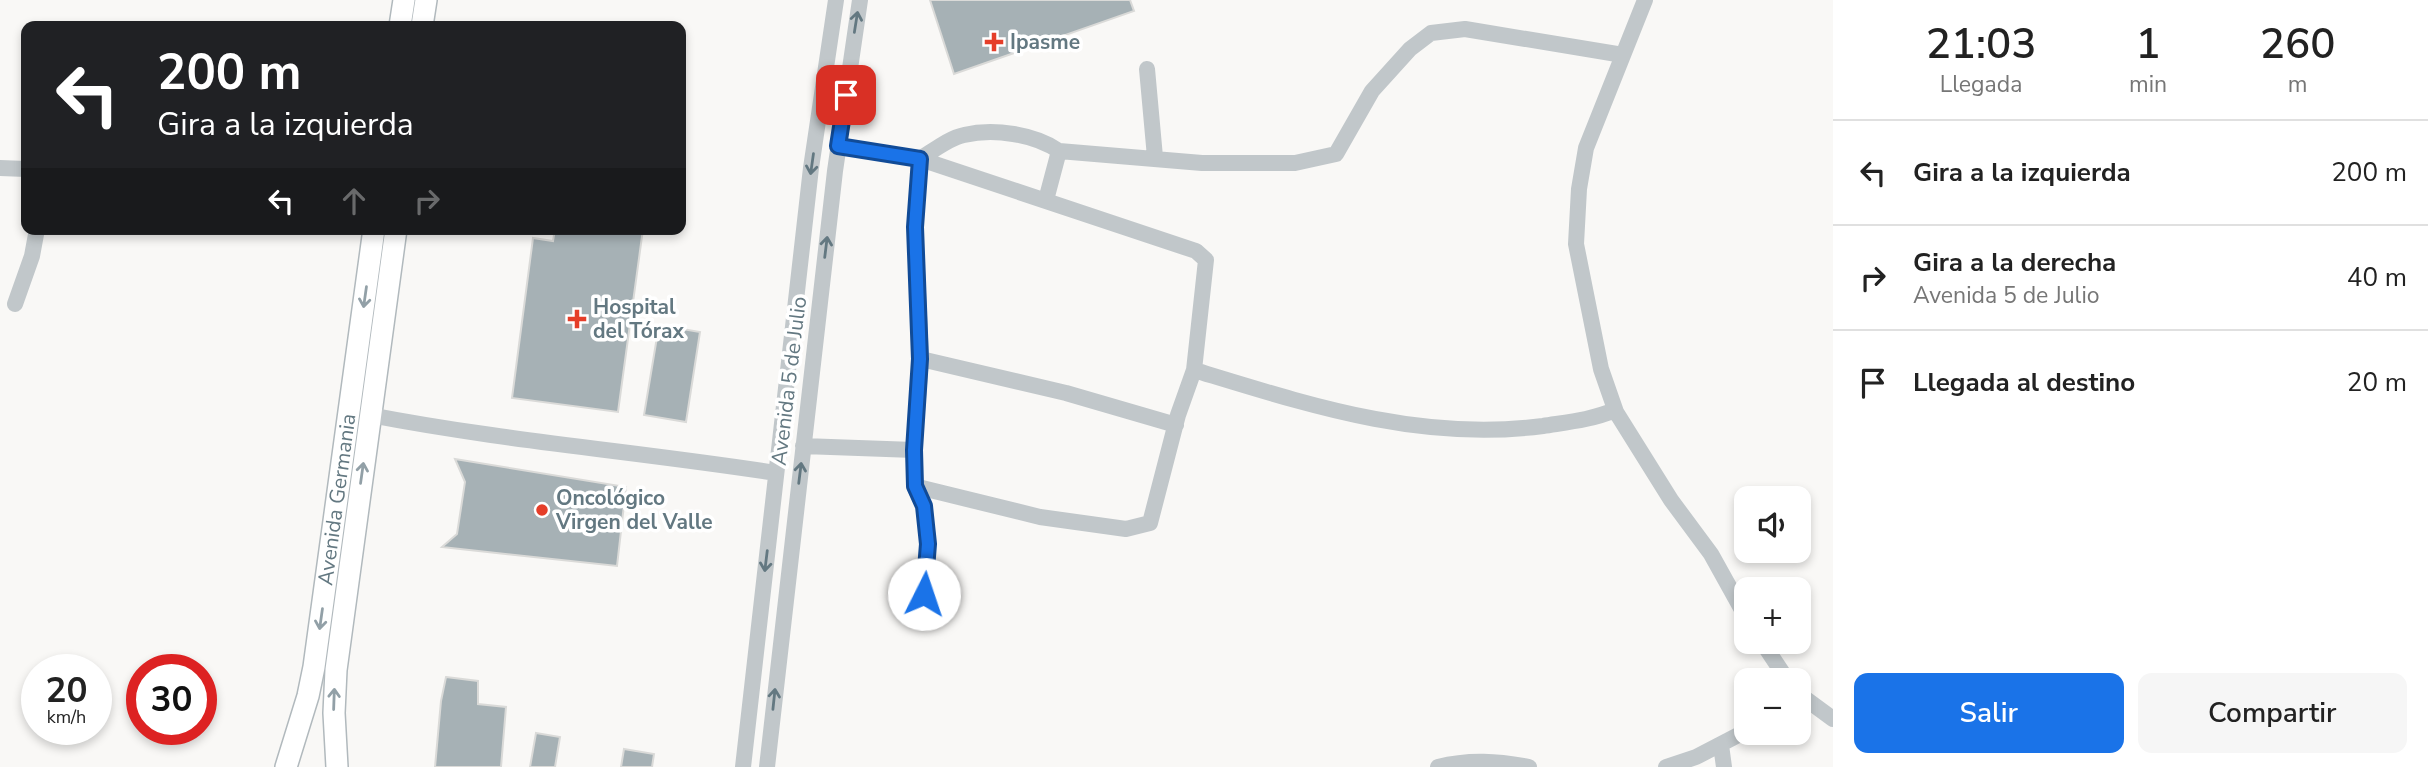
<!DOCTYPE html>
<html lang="es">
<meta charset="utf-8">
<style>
body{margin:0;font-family:"Nunito Sans",sans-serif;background:#f6f6f6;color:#222;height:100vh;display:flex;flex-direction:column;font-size:26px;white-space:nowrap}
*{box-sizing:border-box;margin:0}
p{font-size:23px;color:#767676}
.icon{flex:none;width:38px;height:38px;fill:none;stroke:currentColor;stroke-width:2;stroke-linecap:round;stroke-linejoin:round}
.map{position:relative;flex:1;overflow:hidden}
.sheet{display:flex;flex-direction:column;background:#fff;width:595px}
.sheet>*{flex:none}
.top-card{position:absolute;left:21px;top:21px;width:665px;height:214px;border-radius:14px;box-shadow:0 4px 10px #0003;background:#202124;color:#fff;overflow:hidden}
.tools{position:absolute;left:1734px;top:486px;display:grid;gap:14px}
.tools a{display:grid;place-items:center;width:77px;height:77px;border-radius:14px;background:#fff;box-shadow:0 4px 10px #0003;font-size:35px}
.speed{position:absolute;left:21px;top:654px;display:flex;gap:14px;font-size:35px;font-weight:700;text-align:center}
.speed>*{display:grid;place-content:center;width:91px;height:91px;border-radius:50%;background:#fff;box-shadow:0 4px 10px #0003;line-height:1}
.speed small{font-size:18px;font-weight:400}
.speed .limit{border:10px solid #d22;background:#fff;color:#111}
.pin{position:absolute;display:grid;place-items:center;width:60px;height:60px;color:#fff;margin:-30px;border-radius:14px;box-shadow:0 4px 10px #0006}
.me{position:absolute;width:77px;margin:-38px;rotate:4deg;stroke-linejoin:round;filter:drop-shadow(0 0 5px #0008)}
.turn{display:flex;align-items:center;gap:24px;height:147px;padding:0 21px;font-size:32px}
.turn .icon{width:91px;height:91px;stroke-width:2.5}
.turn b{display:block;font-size:49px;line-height:60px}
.lanes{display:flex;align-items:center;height:66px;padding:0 21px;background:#0003;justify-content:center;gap:35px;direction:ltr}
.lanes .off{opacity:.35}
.eta{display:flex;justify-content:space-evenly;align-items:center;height:119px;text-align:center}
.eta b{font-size:42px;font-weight:600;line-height:49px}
.cta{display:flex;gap:14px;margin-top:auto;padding:14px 21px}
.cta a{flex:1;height:80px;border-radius:14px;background:#1a73e8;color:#fff;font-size:28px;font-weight:600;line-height:80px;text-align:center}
.cta a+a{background:#f6f6f6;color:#222}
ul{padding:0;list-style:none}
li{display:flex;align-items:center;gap:21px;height:105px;padding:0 21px;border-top:2px solid #e0e0e0}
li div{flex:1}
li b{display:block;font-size:26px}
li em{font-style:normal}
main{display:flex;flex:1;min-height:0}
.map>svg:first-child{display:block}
.building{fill:#a6b1b5;stroke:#dadad8;stroke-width:2}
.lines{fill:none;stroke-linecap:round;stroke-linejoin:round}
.secondary-casing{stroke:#b1b9bd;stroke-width:24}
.street{stroke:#c1c7ca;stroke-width:16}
.secondary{stroke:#fff;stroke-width:21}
.oneway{stroke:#637881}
.oneway2{stroke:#92a0a7}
.route-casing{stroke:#114b97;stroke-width:18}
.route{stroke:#1a73e8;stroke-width:12}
.poi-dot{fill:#e53e29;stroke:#fff;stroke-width:2.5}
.labels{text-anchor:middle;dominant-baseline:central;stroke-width:7;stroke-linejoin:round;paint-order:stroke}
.poi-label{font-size:21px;font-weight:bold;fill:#637881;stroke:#fff;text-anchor:start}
.street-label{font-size:21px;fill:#637881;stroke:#fff}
</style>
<main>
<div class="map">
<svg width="1833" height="767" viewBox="0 0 1833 767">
<rect width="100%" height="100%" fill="#f9f8f6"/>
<path class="building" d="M 930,0 L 1130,0 L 1134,11 L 954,74 Z
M 555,229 L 643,229 L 618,412 L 512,398 L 533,238 L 553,241 Z
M 659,325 L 700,332 L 686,422 L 644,415 Z
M 455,459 L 626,487 L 617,566 L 442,547 L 457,534 L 465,482 Z
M 446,677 L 478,681 L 478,704 L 506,707 L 501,767 L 435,767 L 441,701 Z
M 536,733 L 560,737 L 555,767 L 530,767 Z
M 624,749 L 654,754 L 652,767 L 621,767 Z"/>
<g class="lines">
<defs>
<g id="secondary">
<path d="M 400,26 L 404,0"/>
<path d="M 422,26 L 426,0"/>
<path id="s1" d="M 286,767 L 308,696 L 314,667 L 374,229"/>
<path d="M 337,767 L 334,713 L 336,670 L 396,229"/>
</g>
</defs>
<use href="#secondary" class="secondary-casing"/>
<path class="street" d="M 1645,0 L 1586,148 L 1579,189 L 1576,244 L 1601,369 L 1616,412 L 1671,500 L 1711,554 L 1746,617
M 1147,69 L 1155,157
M 838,146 L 920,159 L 1196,251 L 1206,260 L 1194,370 L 1178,415 L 1150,523 L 1126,529 L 1040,517 L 914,486
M 0,168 L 26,169
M 1046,200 L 1059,151
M 15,304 L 32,256 L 37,229
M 921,359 L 1066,393 L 1176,425
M 1194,370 C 1309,405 1420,442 1543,426 C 1568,422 1591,420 1615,410
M 370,415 C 504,441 641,452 776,473
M 803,446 L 914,450
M 924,594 L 928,544 L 924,506 L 914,486 L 914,450 L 921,359 L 915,227 L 920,159 C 933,151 949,138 964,135 C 994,128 1034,134 1059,151 L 1202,163 L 1295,163 L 1336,154 L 1372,91 L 1410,49 L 1431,33 L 1465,29 L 1623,55
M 1762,642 L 1788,681
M 1799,694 L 1833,719
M 1721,745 L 1724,767
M 743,767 L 811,168 L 836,0
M 767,767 L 835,171 L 860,0
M 1438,767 C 1469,759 1498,761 1529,767
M 1666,767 L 1696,757 L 1746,731"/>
<use href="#secondary" class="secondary"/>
</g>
<defs><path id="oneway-shaft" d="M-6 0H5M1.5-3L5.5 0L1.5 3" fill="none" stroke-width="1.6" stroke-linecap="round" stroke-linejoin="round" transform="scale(1.75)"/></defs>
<g class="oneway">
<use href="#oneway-shaft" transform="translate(856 22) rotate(-81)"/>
<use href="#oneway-shaft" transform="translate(812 164) rotate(98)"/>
<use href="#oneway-shaft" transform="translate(826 247) rotate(-83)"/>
<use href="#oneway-shaft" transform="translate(800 473) rotate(-83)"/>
<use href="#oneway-shaft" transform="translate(766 561) rotate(97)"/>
<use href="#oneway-shaft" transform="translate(774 699) rotate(-84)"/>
</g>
<g class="oneway2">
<use href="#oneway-shaft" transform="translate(365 297) rotate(98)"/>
<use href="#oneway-shaft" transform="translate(362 473) rotate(-82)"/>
<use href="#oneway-shaft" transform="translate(321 619) rotate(98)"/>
<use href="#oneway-shaft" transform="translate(334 699) rotate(-88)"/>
</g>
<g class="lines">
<defs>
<path id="route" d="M 846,95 L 838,146 L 920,159 L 915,227 L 920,359 L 914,450 L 915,486 L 924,506 L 928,544 L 924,594"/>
</defs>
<use href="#route" class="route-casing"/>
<use href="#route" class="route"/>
</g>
<g class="poi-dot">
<path d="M990.5 31.5h7v7h7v7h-7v7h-7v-7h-7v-7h7z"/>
<path d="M573.5 308.5h7v7h7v7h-7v7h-7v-7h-7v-7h7z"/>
<circle cx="542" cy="510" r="7"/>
</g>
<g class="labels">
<g class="poi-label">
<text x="1010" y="42">Ipasme</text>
<text x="593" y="307">Hospital<tspan x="593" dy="24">del Tórax</tspan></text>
<text x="556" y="498">Oncológico<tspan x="556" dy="24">Virgen del Valle</tspan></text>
</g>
<g class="street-label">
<text transform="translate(789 381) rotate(-83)">Avenida 5 de Julio</text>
<text stroke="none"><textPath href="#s1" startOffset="273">Avenida Germania</textPath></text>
</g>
</g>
</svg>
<div class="tools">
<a><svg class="icon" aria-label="sound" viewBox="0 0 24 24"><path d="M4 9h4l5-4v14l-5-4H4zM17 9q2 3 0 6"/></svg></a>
<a>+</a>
<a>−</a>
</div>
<div class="speed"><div>20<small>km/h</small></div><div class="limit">30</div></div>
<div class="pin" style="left:846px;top:95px;background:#d93025"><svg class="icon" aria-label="arrive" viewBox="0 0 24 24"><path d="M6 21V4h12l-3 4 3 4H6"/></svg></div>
<svg class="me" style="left:924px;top:594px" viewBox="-20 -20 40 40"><circle r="19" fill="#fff"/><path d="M0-13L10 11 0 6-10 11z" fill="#1a73e8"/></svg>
<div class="top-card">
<div class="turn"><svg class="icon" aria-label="left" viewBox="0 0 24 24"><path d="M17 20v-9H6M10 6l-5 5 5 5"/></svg><div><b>200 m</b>Gira a la izquierda</div></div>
<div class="lanes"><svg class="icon" aria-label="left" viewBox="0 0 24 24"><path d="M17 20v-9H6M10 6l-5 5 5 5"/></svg><svg class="icon off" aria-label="ahead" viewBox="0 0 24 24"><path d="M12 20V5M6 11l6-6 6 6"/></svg><svg class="icon off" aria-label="right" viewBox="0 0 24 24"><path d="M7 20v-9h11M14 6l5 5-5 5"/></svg></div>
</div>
</div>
<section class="sheet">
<div class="eta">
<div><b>21:03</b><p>Llegada</p></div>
<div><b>1</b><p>min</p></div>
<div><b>260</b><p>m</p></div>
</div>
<ul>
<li><svg class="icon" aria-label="left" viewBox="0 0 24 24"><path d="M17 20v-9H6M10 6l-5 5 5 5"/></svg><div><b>Gira a la izquierda</b></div><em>200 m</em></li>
<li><svg class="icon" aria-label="right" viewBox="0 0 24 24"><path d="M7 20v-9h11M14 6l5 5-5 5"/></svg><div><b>Gira a la derecha</b><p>Avenida 5 de Julio</p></div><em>40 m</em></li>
<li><svg class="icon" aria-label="arrive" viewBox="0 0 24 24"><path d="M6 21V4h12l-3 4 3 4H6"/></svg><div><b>Llegada al destino</b></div><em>20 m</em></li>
</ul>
<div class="cta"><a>Salir</a><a>Compartir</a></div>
</section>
</main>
